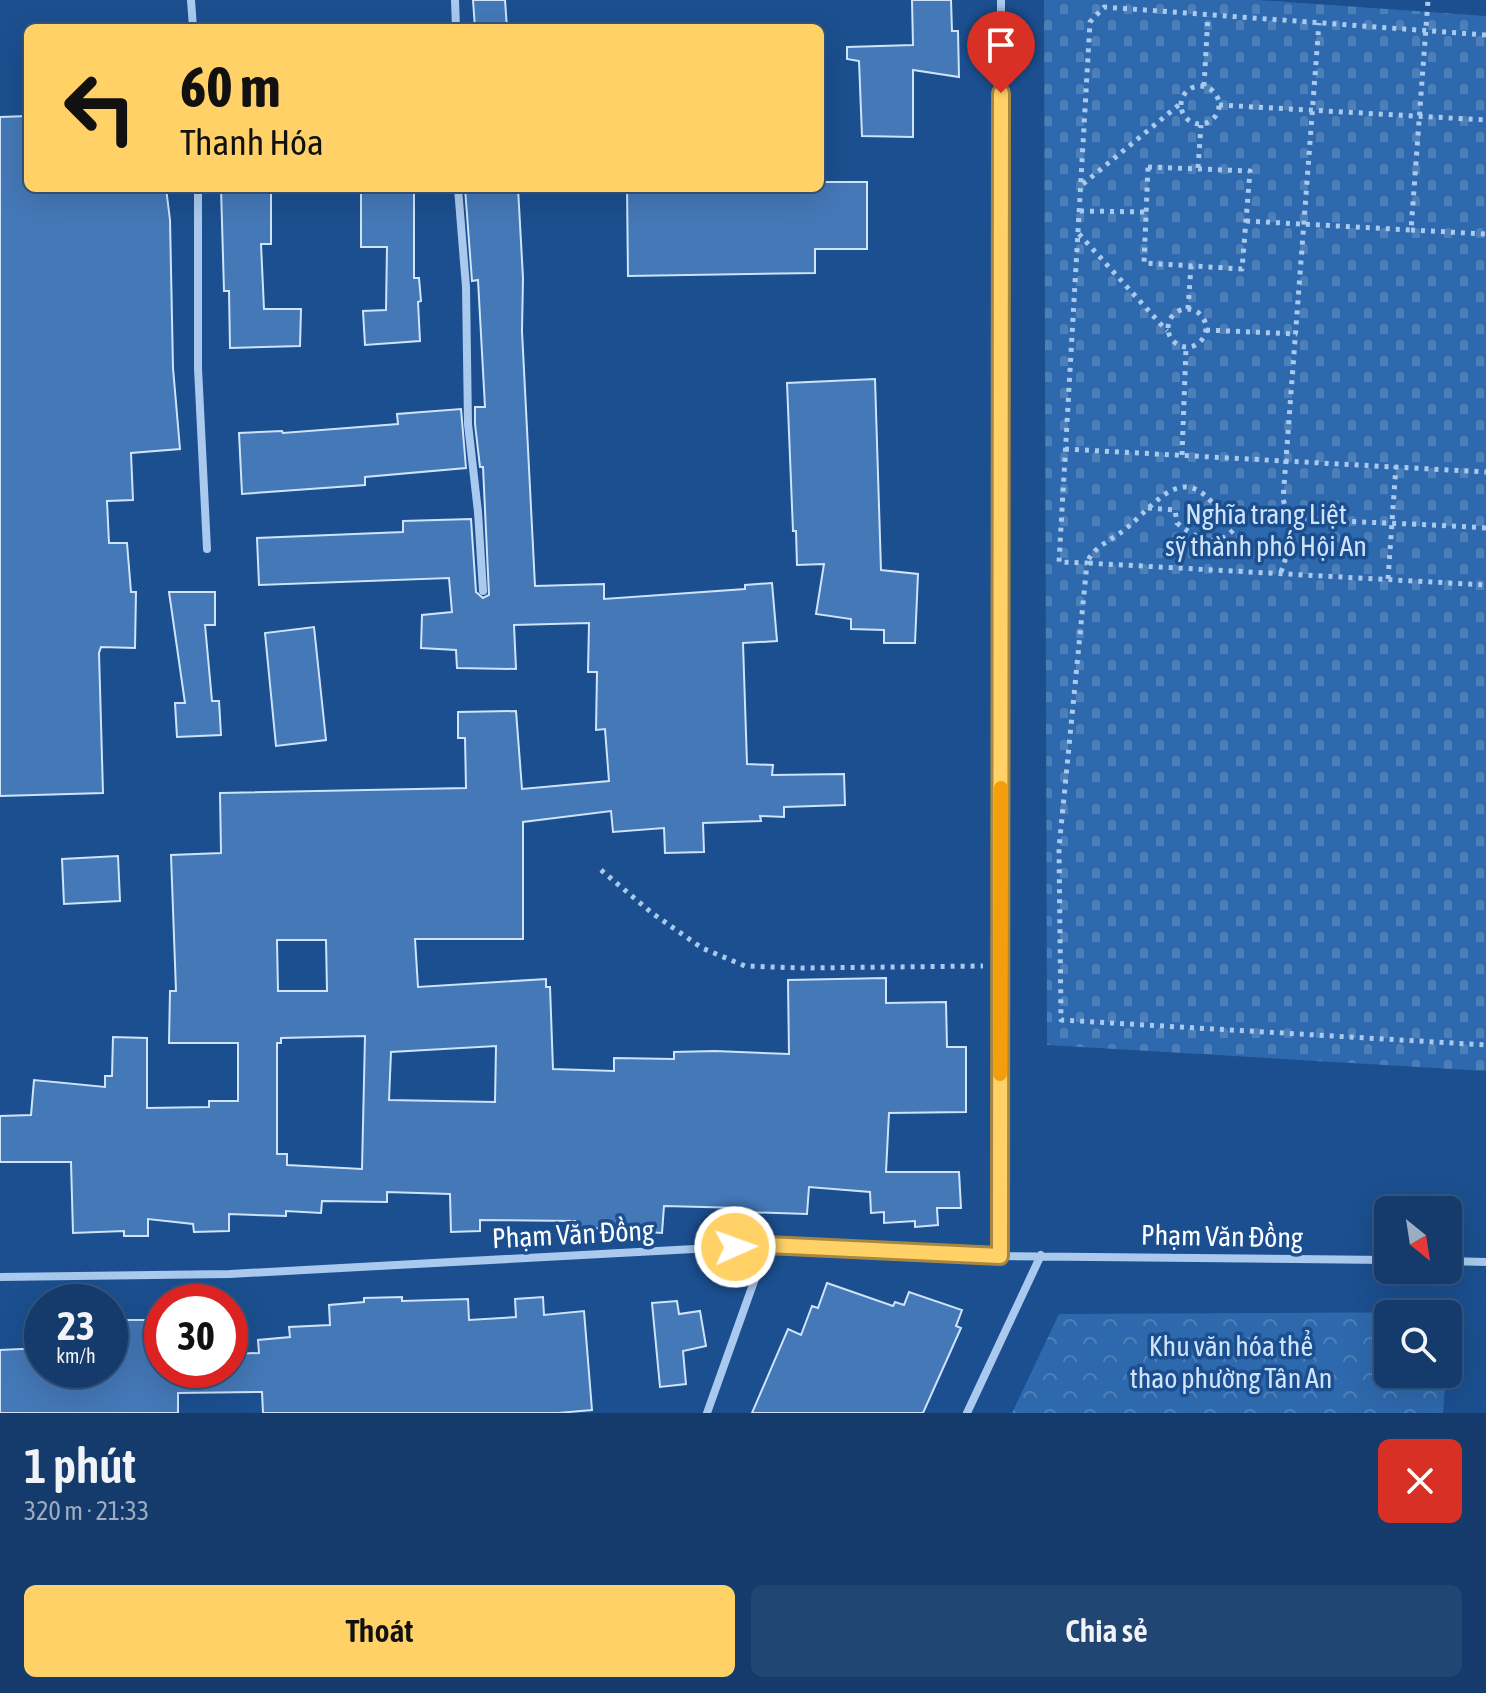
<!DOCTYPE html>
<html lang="vi">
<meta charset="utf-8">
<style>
body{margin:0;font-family:"Asap Condensed",sans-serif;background:#214673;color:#f1f3f6;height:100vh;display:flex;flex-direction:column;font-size:30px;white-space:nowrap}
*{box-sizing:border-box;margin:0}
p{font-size:26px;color:#9dadc1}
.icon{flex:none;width:44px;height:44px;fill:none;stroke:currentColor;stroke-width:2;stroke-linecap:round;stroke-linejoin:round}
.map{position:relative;height:1413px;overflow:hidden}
.details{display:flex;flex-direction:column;background:#143b6b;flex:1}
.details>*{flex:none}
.top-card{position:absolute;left:24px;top:24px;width:800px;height:168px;border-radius:12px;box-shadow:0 8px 32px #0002,0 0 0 2px #33557e;background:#ffd166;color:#111;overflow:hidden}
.needle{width:52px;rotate:150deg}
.buttons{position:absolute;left:1374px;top:1196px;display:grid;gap:16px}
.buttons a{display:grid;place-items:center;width:88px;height:88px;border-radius:12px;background:#143b6b;box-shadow:0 8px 32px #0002,0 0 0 2px #33557e;font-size:40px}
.speed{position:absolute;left:24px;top:1284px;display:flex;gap:16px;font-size:40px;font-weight:700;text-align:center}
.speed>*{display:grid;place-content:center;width:104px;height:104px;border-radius:50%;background:#143b6b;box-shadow:0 8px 32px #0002,0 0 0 2px #33557e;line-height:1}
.speed small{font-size:20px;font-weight:400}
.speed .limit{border:12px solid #d22;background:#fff;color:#111}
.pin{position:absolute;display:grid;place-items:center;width:68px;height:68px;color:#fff;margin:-82px -34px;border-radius:50% 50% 50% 0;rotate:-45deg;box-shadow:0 0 8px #0007}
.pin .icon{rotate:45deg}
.me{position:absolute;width:88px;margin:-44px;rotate:88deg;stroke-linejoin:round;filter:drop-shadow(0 0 6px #0008)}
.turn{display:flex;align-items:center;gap:28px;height:168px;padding:0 24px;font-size:36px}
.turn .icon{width:104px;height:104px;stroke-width:2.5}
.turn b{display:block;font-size:56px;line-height:68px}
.round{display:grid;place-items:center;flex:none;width:84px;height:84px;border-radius:12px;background:#214673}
.overview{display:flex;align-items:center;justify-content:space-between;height:136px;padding:0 24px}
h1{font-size:48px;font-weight:600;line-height:60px}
.button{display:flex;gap:16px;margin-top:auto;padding:16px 24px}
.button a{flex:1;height:92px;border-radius:12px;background:#ffd166;color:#111;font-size:32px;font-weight:600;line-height:92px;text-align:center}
.button a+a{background:#214673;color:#f1f3f6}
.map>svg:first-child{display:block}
.cemetery{fill:url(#cemetery-stones)}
.park{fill:url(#park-crowns)}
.building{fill:#4478b7;stroke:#cfe3fa;stroke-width:2;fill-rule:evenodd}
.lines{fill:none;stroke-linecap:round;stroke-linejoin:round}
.path{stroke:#a9c9ee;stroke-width:5;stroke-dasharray:4 6;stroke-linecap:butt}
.street{stroke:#a9c9ee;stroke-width:8}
.route-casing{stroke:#a68842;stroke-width:20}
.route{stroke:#ffd166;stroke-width:14}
.slow{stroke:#f59e0b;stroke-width:14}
.labels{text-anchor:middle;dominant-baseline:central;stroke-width:7;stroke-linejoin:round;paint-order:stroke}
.park-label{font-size:28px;fill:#cfe3fa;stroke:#1b4f8f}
.street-label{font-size:28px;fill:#fff;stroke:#1b4f8f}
</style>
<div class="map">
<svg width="1486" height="1413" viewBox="0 0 1486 1413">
<defs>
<pattern id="cemetery-stones" width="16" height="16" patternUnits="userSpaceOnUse" patternTransform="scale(2)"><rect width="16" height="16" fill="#2e69ad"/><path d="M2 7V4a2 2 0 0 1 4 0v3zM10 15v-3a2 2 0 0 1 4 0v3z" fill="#4d80b9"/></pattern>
<pattern id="park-crowns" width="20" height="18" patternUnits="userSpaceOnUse" patternTransform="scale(2)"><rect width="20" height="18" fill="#2e69ad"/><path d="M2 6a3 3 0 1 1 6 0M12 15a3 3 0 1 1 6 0" fill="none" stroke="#4d80b9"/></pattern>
</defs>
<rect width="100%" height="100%" fill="#1b4f8f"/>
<path class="cemetery" d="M 1044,0 L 1258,0 L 1486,16 L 1486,1071 L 1047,1045 Z"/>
<path class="park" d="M 1451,1312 L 1448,1350 L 1448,1314 L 1388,1314 L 1388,1374 L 1446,1374 L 1443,1413 L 1012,1413 L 1059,1314 Z"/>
<path class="building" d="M 473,0 L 505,0 L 507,28 L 475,28 Z
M 912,0 L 951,0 L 952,31 L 958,31 L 959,77 L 913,70 L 913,137 L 862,136 L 859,61 L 847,59 L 847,47 L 913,45 Z
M 28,116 L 28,188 L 166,188 L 170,220 L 173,368 L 180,449 L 131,453 L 133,500 L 107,501 L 109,543 L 127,543 L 131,592 L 136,592 L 135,648 L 101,647 L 99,653 L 103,793 L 0,796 L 0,117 Z
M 820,182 L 867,182 L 867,249 L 815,249 L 815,273 L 628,276 L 627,188 L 820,188 Z
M 221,188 L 271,188 L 271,244 L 261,244 L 264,309 L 301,309 L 300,346 L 230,348 L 229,291 L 224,291 Z
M 361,188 L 414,188 L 414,278 L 419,278 L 421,301 L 418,302 L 420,341 L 365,345 L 363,311 L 386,310 L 387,247 L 361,247 Z
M 465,188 L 518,188 L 523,278 L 522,331 L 535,586 L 604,584 L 604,599 L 745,589 L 745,585 L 772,583 L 777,641 L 743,643 L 747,764 L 773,765 L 772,775 L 844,774 L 845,805 L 784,807 L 784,817 L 760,816 L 761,821 L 703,823 L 704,852 L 665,853 L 664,828 L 613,832 L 611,811 L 523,822 L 523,939 L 415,939 L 418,987 L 546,979 L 546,987 L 550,987 L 553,1069 L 614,1071 L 614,1058 L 674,1059 L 674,1052 L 715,1051 L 789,1054 L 788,980 L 886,978 L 886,1003 L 946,1002 L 947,1047 L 966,1047 L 966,1112 L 889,1113 L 886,1172 L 959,1172 L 961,1208 L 937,1208 L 938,1225 L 915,1227 L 915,1221 L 884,1223 L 884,1212 L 871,1213 L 870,1192 L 809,1187 L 807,1214 L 742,1212 L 742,1208 L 664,1206 L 662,1233 L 574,1227 L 575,1221 L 480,1220 L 480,1231 L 451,1232 L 450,1194 L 387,1192 L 387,1202 L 322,1201 L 321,1213 L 286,1211 L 286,1216 L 229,1214 L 229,1231 L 194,1232 L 193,1224 L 148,1219 L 148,1236 L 124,1236 L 124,1231 L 73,1233 L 71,1162 L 0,1162 L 0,1116 L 31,1115 L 34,1080 L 105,1087 L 105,1076 L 112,1076 L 113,1037 L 147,1038 L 147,1108 L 209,1107 L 209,1101 L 238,1101 L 238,1043 L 169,1043 L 170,991 L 176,991 L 171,855 L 221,853 L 220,793 L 466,788 L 465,738 L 458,738 L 458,712 L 516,711 L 522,789 L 609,781 L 605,729 L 596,730 L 597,672 L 588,672 L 589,623 L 514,625 L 516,669 L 457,668 L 456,650 L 421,648 L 422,615 L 452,612 L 449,578 L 259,585 L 257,538 L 403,532 L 403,521 L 471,519 L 476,592 L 483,598 L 489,595 L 483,467 L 480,467 L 475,424 L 475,407 L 485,407 L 478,280 L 472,281 ZM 277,940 L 326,940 L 327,991 L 278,991 ZM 365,1036 L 362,1169 L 287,1165 L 287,1154 L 277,1154 L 277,1043 L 281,1043 L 281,1038 ZM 496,1046 L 495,1102 L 389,1100 L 391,1052 Z
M 875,379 L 881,570 L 918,574 L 915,643 L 884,643 L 884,630 L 851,629 L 851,619 L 816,614 L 824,564 L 797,565 L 796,531 L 793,531 L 787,383 Z
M 461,409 L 466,468 L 365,477 L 365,485 L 242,494 L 239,433 L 282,431 L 283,433 L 398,424 L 397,414 Z
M 169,592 L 215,592 L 215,625 L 205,625 L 212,701 L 219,701 L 221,735 L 177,737 L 175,703 L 185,703 Z
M 314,627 L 326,740 L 276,746 L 265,633 Z
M 118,856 L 120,901 L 64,904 L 62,859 Z
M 827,1283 L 893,1306 L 895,1302 L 904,1305 L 909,1292 L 962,1310 L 956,1326 L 961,1328 L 923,1413 L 752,1413 L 788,1329 L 801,1335 L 812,1306 L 818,1308 Z
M 402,1297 L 402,1301 L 468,1299 L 469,1320 L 516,1317 L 515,1299 L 543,1297 L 544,1315 L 584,1311 L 592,1410 L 558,1413 L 263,1413 L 262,1392 L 178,1393 L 178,1413 L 0,1413 L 0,1350 L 42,1348 L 42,1370 L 114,1370 L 114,1320 L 162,1320 L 162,1370 L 230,1370 L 230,1354 L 259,1353 L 258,1340 L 290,1337 L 289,1327 L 330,1325 L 329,1305 L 364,1302 L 364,1298 Z
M 677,1301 L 679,1314 L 700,1311 L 706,1346 L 683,1351 L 686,1384 L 660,1387 L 652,1303 Z"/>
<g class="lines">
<path class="path" d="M 1486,35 L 1104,7 L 1090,22 L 1059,562 L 1087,563 L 1059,848 L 1061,1020 L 1486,1045
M1181 105a19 19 0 1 1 38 0a19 19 0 1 1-38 0Z
M 1204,86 L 1208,16
M 1219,105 L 1486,120
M 1148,167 L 1250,171 L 1242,269 L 1144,263 Z
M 1198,168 L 1201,125
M 1083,184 L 1180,104
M 1080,211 L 1146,212
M 1246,221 L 1411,230 L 1428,0
M 1411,230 L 1486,234
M 1079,234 L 1167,331
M1168 328a19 19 0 1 1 38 0a19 19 0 1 1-38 0Z
M 1188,309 L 1191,266
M 1206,330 L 1297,334
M 1065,449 L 1486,472
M 1182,455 L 1186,348
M 1148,508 L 1175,510 L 1177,523 C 1206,546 1224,549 1244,515
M 1486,528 C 1397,522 1309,522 1220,513 C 1183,458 1158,503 1123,531 C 1111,540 1092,548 1087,563 L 1486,585
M 1281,572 C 1292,542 1292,530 1283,499 L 1319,23
M 1388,579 L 1396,466
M 601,870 L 652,913 L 702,948 L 745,966 L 802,968 L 983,966"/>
<path class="street" d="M 191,0 L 193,28
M 455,0 L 456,28
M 198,188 L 198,368 L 207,549
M 458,188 L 466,287 L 468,424 L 478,512 L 483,591
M 1000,1256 L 1001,0
M 1448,1261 L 1486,1262
M 0,1277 L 230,1274 L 767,1245 L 1000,1256 L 1388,1260
M 707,1413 L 767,1245
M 967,1413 L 1041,1255"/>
</g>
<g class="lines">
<defs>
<path id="route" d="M 735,1247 L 767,1245 L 1000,1256 L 1001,93"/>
</defs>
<use href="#route" class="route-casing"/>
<use href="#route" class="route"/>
<path class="slow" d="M 1000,1074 L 1001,788"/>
</g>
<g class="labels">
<g class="park-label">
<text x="1266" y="514">Nghĩa trang Liệt<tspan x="1266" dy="32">sỹ thành phố Hội An</tspan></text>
<text x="1231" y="1346">Khu văn hóa thể<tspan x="1231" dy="32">thao phường Tân An</tspan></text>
</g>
<g class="street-label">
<text transform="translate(573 1234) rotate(-3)">Phạm Văn Đồng</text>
<text transform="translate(1222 1236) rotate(1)">Phạm Văn Đồng</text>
</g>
</g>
</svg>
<div class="buttons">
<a><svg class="needle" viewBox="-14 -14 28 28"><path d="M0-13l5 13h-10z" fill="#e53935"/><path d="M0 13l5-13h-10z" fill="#9dadc1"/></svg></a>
<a><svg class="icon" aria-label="search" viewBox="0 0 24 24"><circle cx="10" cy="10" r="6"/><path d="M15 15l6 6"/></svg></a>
</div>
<div class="speed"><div>23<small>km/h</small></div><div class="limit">30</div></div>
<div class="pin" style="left:1001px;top:93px;background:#d93025"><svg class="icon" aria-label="arrive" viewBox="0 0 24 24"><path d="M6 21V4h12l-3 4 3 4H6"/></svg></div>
<svg class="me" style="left:735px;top:1247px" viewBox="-20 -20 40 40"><circle r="17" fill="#ffd166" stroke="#fff" stroke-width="3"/><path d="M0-11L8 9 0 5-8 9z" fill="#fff"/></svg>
<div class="top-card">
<div class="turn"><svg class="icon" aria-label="left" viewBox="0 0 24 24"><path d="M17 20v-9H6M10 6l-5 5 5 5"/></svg><div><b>60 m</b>Thanh Hóa</div></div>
</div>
</div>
<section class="details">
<div class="overview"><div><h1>1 phút</h1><p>320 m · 21:33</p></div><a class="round" style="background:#d93025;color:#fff"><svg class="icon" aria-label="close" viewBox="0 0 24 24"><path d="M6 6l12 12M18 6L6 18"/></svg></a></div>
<div class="button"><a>Thoát</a><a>Chia sẻ</a></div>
</section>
